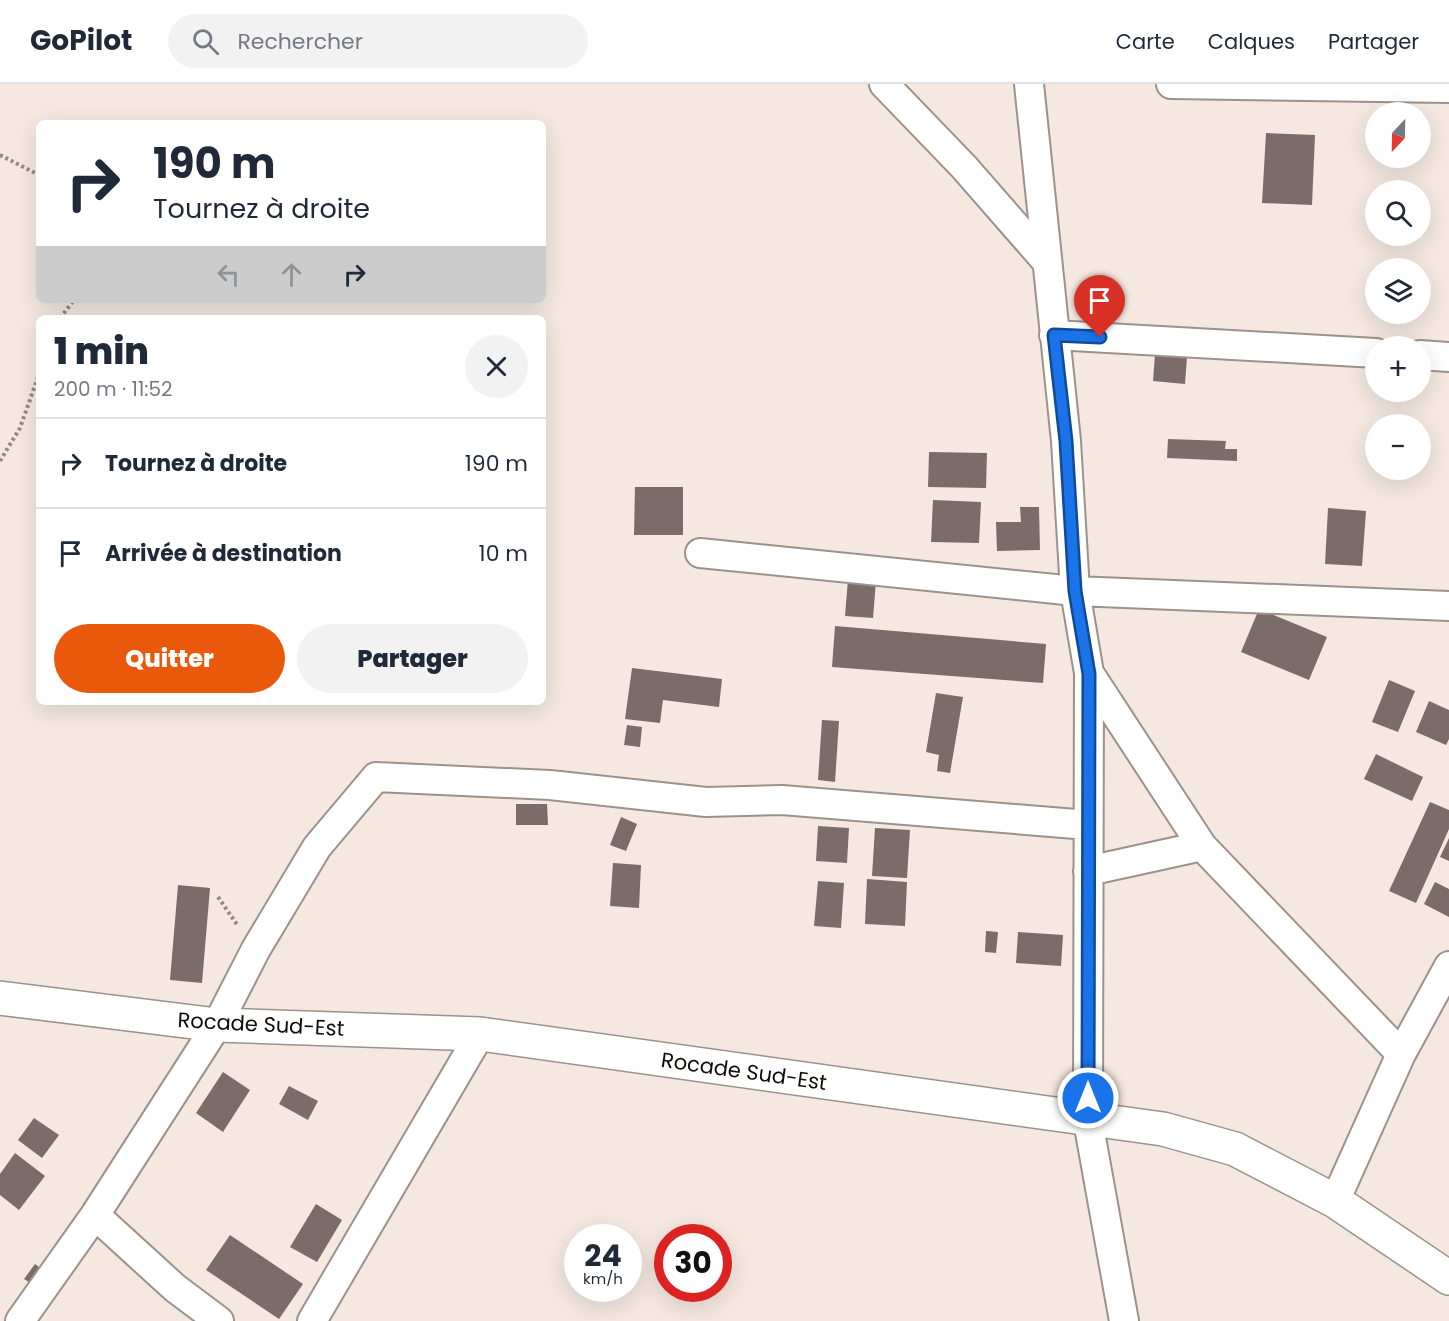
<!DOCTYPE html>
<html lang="fr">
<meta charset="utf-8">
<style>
body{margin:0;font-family:Poppins,sans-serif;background:#f2f2f3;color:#1f2937;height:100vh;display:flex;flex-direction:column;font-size:22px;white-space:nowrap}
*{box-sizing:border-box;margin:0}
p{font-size:20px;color:#747a83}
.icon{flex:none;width:33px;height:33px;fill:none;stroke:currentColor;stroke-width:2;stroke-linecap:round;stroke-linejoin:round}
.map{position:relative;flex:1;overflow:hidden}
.sheet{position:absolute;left:36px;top:231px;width:510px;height:390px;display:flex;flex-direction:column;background:#fff;border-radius:9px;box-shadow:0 6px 24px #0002}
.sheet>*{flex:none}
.top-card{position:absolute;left:36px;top:36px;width:510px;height:183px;border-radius:9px;box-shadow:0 6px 24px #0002;background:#fff;color:#1f2937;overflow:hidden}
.needle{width:39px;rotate:202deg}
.fabs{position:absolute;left:1365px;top:18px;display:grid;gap:12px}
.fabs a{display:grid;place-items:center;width:66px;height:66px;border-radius:50%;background:#fff;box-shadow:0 6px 24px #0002;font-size:30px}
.speed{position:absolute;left:564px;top:1140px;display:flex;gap:12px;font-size:30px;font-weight:700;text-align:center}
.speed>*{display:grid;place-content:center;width:78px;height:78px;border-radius:50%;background:#fff;box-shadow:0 6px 24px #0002;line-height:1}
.speed small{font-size:15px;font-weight:400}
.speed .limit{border:9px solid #d22;background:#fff;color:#111}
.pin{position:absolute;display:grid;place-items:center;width:51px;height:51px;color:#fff;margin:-62px -26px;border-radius:50% 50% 50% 0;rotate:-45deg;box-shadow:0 0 6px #0007}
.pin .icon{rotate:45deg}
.me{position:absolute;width:66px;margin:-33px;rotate:0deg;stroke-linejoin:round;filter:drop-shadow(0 0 4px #0008)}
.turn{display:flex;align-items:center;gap:21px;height:126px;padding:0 18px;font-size:27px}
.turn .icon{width:78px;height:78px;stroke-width:2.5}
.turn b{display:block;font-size:42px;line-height:51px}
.lanes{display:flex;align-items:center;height:57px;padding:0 18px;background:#0003;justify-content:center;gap:30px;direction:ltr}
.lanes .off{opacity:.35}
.round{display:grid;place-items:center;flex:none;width:63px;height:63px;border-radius:32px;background:#f2f2f3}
.headline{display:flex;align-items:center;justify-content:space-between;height:102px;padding:0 18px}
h1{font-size:36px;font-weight:800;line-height:45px}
.cta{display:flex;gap:12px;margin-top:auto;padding:12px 18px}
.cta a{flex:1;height:69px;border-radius:36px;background:#ea580c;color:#fff;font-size:24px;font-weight:800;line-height:69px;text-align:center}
.cta a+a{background:#f2f2f3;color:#1f2937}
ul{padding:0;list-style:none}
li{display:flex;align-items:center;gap:18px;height:90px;padding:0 18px;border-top:2px solid #e0e1e3}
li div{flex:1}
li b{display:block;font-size:22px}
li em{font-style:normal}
header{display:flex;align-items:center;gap:36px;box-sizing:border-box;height:84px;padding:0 30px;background:#fff;border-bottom:2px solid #e0e1e3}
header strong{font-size:28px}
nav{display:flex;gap:33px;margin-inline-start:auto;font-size:21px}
.search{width:420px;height:54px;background:#f2f2f3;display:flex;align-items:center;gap:15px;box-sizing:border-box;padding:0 21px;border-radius:33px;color:#747a83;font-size:22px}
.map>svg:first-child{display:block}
.building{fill:#7a6d69}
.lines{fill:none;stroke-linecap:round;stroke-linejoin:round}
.minor-casing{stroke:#9d928a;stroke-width:32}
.tertiary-casing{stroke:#9d928a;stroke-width:36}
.path{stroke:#928984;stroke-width:4;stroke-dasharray:3 3;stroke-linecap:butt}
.minor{stroke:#fff;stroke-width:28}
.tertiary{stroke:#fff;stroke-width:33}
.route-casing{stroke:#114b97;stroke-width:15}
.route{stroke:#1a73e8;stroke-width:10}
.labels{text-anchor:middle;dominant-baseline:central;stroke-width:6;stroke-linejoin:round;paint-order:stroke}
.street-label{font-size:21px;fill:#100c09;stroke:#fff}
</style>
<header>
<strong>GoPilot</strong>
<div class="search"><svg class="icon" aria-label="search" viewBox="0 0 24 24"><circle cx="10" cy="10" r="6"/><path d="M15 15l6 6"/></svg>Rechercher</div>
<nav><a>Carte</a><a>Calques</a><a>Partager</a></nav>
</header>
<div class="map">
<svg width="1449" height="1237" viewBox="0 0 1449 1237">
<rect width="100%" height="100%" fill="#f4e8e0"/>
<path class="building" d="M 1266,49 L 1315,51 L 1312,121 L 1262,119 Z
M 1155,270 L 1187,273 L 1185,300 L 1153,297 Z
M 1168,355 L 1226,357 L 1225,365 L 1237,365 L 1237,377 L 1167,374 Z
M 929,368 L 987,369 L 986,404 L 928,403 Z
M 635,403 L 683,403 L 683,451 L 634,451 Z
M 933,416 L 981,418 L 979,459 L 931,458 Z
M 1020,423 L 1039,423 L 1040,466 L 997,467 L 996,438 L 1021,438 Z
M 1328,424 L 1366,427 L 1362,482 L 1325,480 Z
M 848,495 L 876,497 L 873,534 L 845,532 Z
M 1259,525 L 1327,553 L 1309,596 L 1241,568 Z
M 835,542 L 1046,560 L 1043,599 L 832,583 Z
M 632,584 L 722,595 L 719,623 L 663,616 L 660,639 L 625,635 Z
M 1389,596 L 1415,607 L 1398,648 L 1372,638 Z
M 936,609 L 963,613 L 950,689 L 937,687 L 939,671 L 926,668 Z
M 1429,617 L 1449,626 L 1449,655 L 1446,661 L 1416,648 Z
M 822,636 L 839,637 L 835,698 L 818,696 Z
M 627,641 L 642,643 L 640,663 L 624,661 Z
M 1376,670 L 1423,693 L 1412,717 L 1364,695 Z
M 1430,718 L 1449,726 L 1449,745 L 1416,819 L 1389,807 Z
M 516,720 L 547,720 L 548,741 L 516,741 Z
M 621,733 L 637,740 L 626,767 L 610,761 Z
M 818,742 L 849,744 L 847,779 L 816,777 Z
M 875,744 L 910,746 L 907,794 L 872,792 Z
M 1449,754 L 1449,777 L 1440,773 Z
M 613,779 L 641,781 L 639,824 L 610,822 Z
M 867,795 L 907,798 L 905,842 L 865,840 Z
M 818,797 L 844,799 L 841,844 L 814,842 Z
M 1435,798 L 1449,805 L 1449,833 L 1424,820 Z
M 178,801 L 210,804 L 202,899 L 170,896 Z
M 986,847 L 998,848 L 996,869 L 985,868 Z
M 1018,848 L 1063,851 L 1061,882 L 1016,879 Z
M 223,988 L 250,1006 L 223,1048 L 196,1029 Z
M 289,1002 L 318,1017 L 308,1036 L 279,1020 Z
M 34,1034 L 59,1051 L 42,1074 L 18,1056 Z
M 15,1069 L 45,1092 L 19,1126 L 0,1111 L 0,1090 Z
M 316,1120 L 342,1136 L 317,1178 L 290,1163 Z
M 230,1151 L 303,1200 L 279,1235 L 206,1186 Z
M 35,1180 L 47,1189 L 37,1203 L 24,1195 Z"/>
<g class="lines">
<defs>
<path id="minor" d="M 884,0 L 964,83 L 1047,178
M 1029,0 L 1066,357 L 1075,507 L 1089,589 L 1088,1037 L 1124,1237
M 1171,0 L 1449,4
M 1054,251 L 1376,269
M 1420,271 L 1449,273
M 700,469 L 1075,507 L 1449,522
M 1089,589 L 1202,762 L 1401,970
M 1088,787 L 1202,762
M 1335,1117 L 1401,970 L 1449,882
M 95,1131 L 175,1204 L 219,1237
M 20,1237 L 95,1131 L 217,941 L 256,865 L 317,763 L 376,693 L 550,701 L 706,718 L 782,716 L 1088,741
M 312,1237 L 480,950"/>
<path id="tertiary" d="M 0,914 L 217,941 L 480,950 L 1163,1045 L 1235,1065 L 1335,1117 L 1449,1194"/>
</defs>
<use href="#minor" class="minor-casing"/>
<use href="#tertiary" class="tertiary-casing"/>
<path class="path" d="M 0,71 L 39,91
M 60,234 L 74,216
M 0,377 L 20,344 L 39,290
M 218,813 L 238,842"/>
<use href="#minor" class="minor"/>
<use href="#tertiary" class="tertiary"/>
</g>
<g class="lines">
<defs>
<path id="route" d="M 1088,1014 L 1089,590 L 1075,507 L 1066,357 L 1054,251 L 1100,253"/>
</defs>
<use href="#route" class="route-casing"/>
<use href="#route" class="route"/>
</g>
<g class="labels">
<g class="street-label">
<text transform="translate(261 940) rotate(3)">Rocade Sud-Est</text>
<text transform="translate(744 987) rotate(8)">Rocade Sud-Est</text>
</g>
</g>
</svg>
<div class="fabs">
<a><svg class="needle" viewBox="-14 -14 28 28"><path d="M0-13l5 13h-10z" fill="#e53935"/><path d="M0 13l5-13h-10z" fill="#747a83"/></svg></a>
<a><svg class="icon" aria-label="search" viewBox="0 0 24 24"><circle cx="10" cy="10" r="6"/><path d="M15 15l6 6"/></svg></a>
<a><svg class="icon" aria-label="layers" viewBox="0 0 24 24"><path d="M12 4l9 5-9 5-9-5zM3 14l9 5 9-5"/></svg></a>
<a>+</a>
<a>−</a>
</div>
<div class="speed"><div>24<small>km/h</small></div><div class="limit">30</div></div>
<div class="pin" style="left:1100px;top:253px;background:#d93025"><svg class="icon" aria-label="arrive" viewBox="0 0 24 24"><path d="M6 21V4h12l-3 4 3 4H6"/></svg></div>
<svg class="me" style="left:1088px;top:1014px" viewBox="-20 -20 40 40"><circle r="17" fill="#1a73e8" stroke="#fff" stroke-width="3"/><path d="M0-11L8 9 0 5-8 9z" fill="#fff"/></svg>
<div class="top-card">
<div class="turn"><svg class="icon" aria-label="right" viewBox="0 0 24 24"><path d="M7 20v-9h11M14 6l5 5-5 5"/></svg><div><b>190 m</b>Tournez à droite</div></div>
<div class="lanes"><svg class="icon off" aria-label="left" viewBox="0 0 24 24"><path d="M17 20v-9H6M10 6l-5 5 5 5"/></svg><svg class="icon off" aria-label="ahead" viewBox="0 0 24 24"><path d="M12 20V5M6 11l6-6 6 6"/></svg><svg class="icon" aria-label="right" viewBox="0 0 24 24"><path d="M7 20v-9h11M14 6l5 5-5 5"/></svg></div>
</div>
<section class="sheet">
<div class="headline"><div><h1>1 min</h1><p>200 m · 11:52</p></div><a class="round"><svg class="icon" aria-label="close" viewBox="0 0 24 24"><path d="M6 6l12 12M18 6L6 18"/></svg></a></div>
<ul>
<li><svg class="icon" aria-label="right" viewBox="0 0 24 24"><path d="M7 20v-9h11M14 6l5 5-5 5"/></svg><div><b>Tournez à droite</b></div><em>190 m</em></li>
<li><svg class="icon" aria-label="arrive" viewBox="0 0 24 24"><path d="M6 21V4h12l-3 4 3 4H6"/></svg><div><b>Arrivée à destination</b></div><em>10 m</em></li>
</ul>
<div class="cta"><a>Quitter</a><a>Partager</a></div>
</section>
</div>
